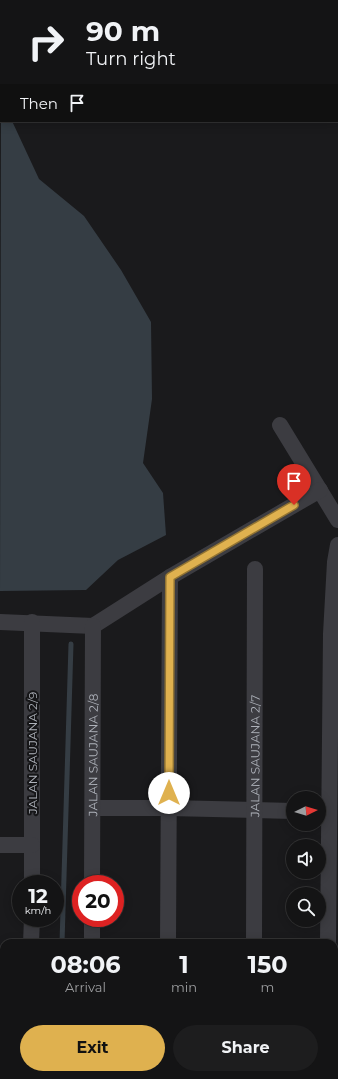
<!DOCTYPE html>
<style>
body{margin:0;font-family:Montserrat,sans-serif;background:#1d1d1e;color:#f1f3f6;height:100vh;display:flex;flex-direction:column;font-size:15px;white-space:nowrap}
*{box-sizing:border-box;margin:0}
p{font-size:13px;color:#9d9ea0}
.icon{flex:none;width:22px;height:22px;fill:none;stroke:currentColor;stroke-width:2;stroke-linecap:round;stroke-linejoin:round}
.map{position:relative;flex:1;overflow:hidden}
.drawer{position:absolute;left:0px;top:939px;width:338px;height:140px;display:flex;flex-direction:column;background:#141415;border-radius:12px 12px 0 0;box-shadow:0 2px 10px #0003,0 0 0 1px #333334}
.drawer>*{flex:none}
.top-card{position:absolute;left:0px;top:0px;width:338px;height:122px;box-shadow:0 2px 10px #0003,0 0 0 1px #333334;background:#141415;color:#f1f3f6;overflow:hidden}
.needle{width:26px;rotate:85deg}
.tools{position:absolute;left:286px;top:791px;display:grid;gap:8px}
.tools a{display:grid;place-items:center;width:40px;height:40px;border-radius:50%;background:#141415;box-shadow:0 2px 10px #0003,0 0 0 1px #333334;font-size:20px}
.speed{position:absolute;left:12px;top:875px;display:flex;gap:8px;font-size:20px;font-weight:700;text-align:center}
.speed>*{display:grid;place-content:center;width:52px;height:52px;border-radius:50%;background:#141415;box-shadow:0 2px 10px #0003,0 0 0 1px #333334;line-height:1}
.speed small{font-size:10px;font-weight:400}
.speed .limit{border:6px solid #d22;background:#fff;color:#111}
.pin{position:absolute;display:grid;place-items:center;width:34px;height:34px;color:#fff;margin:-41px -17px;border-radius:50% 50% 50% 0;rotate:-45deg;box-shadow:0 0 4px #0007}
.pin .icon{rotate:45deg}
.me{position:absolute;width:44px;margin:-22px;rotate:0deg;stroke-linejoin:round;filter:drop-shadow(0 0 3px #0008)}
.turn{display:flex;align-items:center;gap:14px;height:84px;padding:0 20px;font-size:18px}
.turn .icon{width:52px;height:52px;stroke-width:2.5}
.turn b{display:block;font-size:28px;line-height:34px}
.then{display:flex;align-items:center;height:38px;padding:0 20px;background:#0003;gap:8px;font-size:15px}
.eta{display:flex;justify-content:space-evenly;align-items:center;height:68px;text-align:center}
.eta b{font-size:24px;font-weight:700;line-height:28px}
.primary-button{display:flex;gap:8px;margin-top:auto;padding:8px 20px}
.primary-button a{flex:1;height:46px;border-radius:24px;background:#dfb14f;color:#111;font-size:16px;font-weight:700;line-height:46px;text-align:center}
.primary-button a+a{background:#1d1d1e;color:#f1f3f6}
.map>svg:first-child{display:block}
.water{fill:#353d44}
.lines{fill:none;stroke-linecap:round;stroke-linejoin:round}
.stream{stroke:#353d44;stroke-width:5}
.minor{stroke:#3c3c41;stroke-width:16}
.major{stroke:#58595f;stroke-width:20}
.route-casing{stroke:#917333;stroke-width:10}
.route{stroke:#dfb14f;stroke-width:7}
.labels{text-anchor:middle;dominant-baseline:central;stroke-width:4;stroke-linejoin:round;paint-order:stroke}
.street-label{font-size:12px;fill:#aeb2ba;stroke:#151517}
</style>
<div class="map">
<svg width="338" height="1079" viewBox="0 0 338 1079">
<rect width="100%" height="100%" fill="#1a1a1c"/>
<path class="water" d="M 1,108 L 1,121 L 12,121 L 39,179 L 84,216 L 121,270 L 151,322 L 152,399 L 143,463 L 163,493 L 166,535 L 118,560 L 86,590 L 0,591 Z"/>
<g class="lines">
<path class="stream" d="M 62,943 L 71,644
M 58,1079 L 58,1075"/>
<g class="minor">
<path d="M 55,1 L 56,0"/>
<path d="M 0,35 L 1,34"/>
<path d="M 280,425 L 338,520"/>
<path d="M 0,622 L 93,626 L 170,577 L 320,490"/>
<path d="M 32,622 L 32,884"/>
<path d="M 93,808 L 169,808 L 293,811"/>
<path d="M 0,845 L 32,845"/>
<path id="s1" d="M 92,884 L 93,626"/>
<path d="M 31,943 L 32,918"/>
<path d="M 92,943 L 92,918"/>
<path d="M 168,943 L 170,577"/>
<path id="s2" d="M 254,943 L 255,569"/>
<path d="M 328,943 L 331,634 L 335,562 L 338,545"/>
<path d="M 0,1058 L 4,1057"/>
<path d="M 334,1069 L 338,1069"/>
<path d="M 253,1075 L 253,1079"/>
<path d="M 30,1079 L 31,1075"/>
<path d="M 90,1079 L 90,1075"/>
</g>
<path class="major" d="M 282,0 L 282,1
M 324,0 L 325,1
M 337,21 L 338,23
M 337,89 L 338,91"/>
</g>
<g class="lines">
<defs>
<path id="route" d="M 169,793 L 170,577 L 294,505"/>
</defs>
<use href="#route" class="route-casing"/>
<use href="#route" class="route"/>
</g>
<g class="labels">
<g class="street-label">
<text transform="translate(32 753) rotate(-90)">JALAN SAUJANA 2/9</text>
<text stroke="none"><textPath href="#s1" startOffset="129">JALAN SAUJANA 2/8</textPath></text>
<text stroke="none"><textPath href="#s2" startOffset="187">JALAN SAUJANA 2/7</textPath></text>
</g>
</g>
</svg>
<div class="tools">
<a><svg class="needle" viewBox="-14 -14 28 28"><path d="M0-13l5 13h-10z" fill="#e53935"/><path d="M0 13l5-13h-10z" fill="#9d9ea0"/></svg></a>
<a><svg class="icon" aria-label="sound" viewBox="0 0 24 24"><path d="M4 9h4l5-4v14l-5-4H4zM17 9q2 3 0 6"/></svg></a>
<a><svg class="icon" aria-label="search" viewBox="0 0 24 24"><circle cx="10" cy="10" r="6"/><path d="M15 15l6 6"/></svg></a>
</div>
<div class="speed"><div>12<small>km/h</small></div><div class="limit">20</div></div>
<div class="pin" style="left:294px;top:505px;background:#d93025"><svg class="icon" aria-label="arrive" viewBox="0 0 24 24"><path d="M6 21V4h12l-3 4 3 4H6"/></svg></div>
<svg class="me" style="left:169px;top:793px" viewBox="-20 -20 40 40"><circle r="19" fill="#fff"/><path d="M0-13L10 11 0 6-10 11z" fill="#dfb14f"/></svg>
<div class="top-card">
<div class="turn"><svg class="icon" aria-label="right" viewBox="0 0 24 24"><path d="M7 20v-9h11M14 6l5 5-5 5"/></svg><div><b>90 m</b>Turn right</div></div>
<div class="then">Then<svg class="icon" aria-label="arrive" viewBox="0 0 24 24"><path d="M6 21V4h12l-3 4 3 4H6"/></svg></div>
</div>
<section class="drawer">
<div class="eta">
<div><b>08:06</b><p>Arrival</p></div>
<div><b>1</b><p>min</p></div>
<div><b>150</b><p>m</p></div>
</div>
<div class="primary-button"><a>Exit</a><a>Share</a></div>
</section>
</div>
